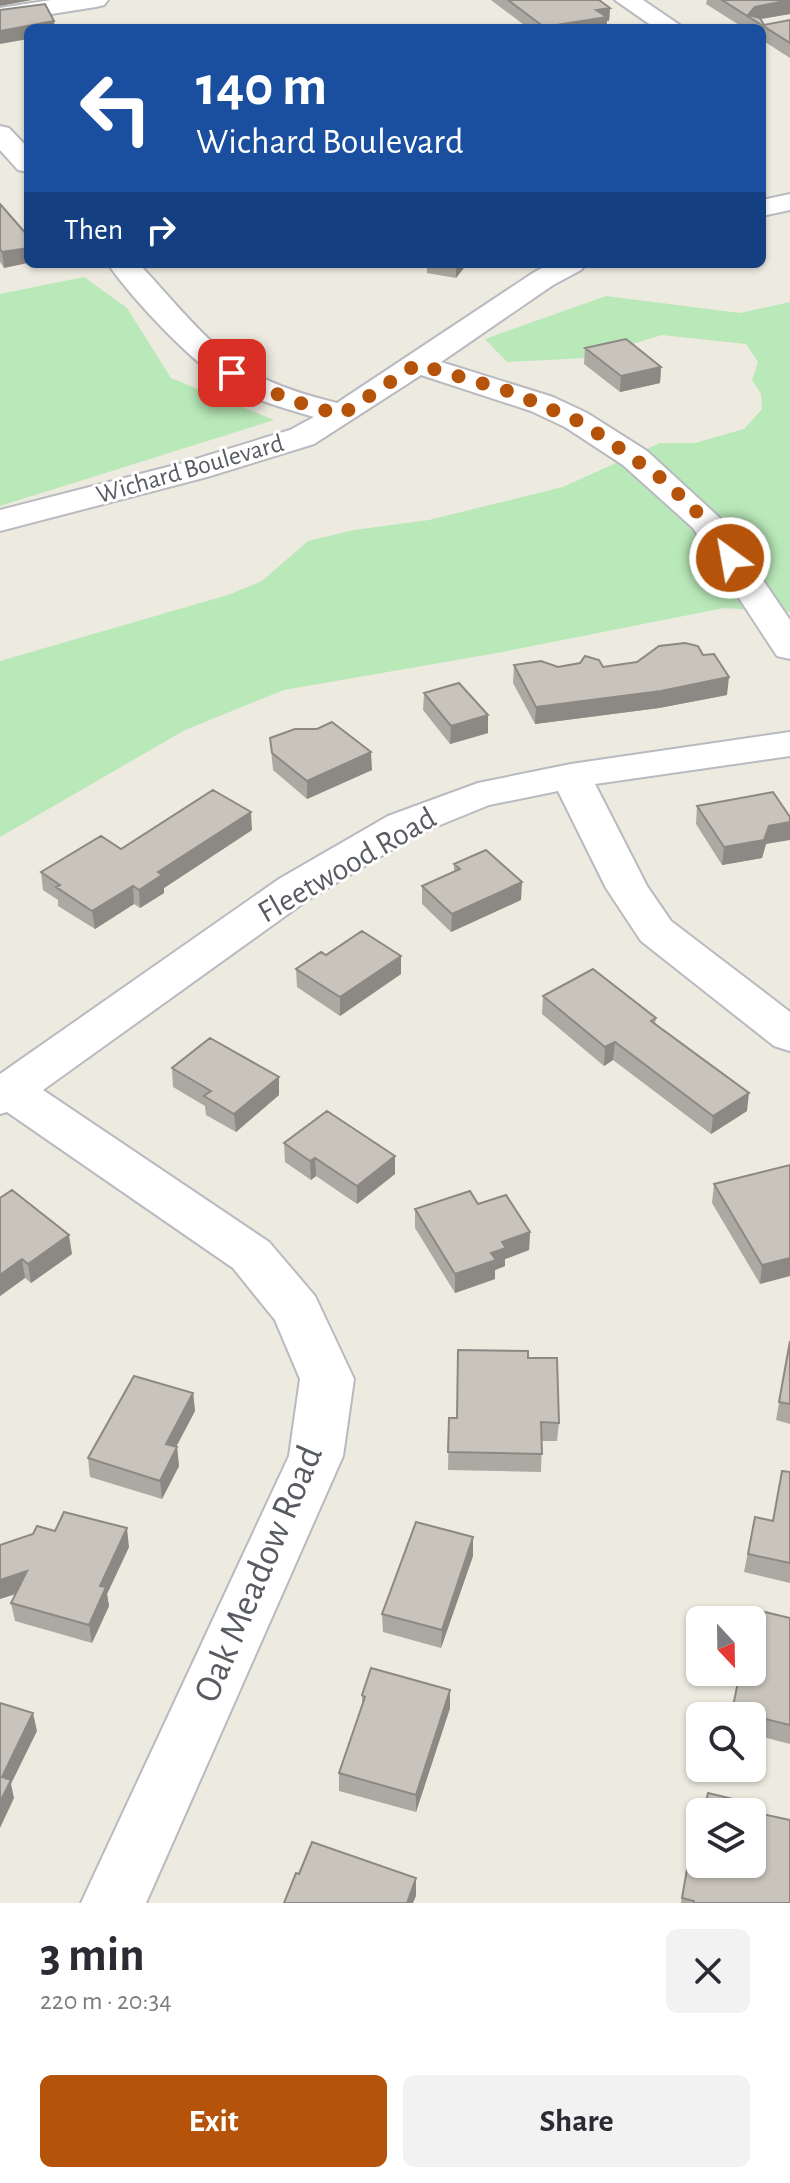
<!DOCTYPE html>
<meta charset="utf-8">
<style>
body{margin:0;font-family:"Alegreya Sans",sans-serif;background:#f2f2f3;color:#2b2b33;height:100vh;display:flex;flex-direction:column;font-size:30px;white-space:nowrap}
*{box-sizing:border-box;margin:0}
p{font-size:26px;color:#7c7c81}
.icon{flex:none;width:44px;height:44px;fill:none;stroke:currentColor;stroke-width:2;stroke-linecap:round;stroke-linejoin:round}
.map{position:relative;height:1903px;overflow:hidden}
.details{display:flex;flex-direction:column;background:#fff;flex:1}
.details>*{flex:none}
.hud{position:absolute;left:24px;top:24px;width:742px;height:244px;border-radius:12px;box-shadow:0 2px 6px #0004;background:#1a4fa0;color:#fff;overflow:hidden}
.needle{width:52px;rotate:158deg}
.tools{position:absolute;left:686px;top:1606px;display:grid;gap:16px}
.tools a{display:grid;place-items:center;width:80px;height:80px;border-radius:12px;background:#fff;box-shadow:0 2px 6px #0004;font-size:40px}
.pin{position:absolute;display:grid;place-items:center;width:68px;height:68px;color:#fff;margin:-34px;border-radius:16px;box-shadow:0 4px 12px #0006}
.me{position:absolute;width:88px;margin:-44px;rotate:328deg;stroke-linejoin:round;filter:drop-shadow(0 0 6px #0008)}
.turn{display:flex;align-items:center;gap:28px;height:168px;padding:0 40px;font-size:36px}
.turn .icon{width:104px;height:104px;stroke-width:2.5}
.turn b{display:block;font-size:56px;line-height:68px}
.then{display:flex;align-items:center;height:76px;padding:0 40px;background:#0003;gap:16px;font-size:30px}
.round{display:grid;place-items:center;flex:none;width:84px;height:84px;border-radius:12px;background:#f2f2f3}
.headline{display:flex;align-items:center;justify-content:space-between;height:136px;padding:0 40px}
h1{font-size:48px;font-weight:700;line-height:60px}
.button{display:flex;gap:16px;margin-top:auto;padding:16px 40px}
.button a{flex:1;height:92px;border-radius:12px;background:#b45309;color:#fff;font-size:32px;font-weight:700;line-height:92px;text-align:center}
.button a+a{background:#f2f2f3;color:#2b2b33}
.map>svg:first-child{display:block}
.green{fill:#b9e8b9}
.lines{fill:none;stroke-linecap:round;stroke-linejoin:round}
.minor-casing{stroke:#b8bac0;stroke-width:4}
.minor{fill:#fff;fill-rule:evenodd}
.wall{fill:#aca9a2}
.shaded-wall{fill:#8c8984}
.building{fill:#c8c4bc;stroke:#8c8984;stroke-width:2;fill-rule:evenodd}
.route{stroke:#b45309;stroke-width:14;stroke-dasharray:0 25.2}
.labels{text-anchor:middle;dominant-baseline:central;stroke-width:6;stroke-linejoin:round;paint-order:stroke}
.far-street-label{font-size:26px;fill:#585c62;stroke:#fff}
.street-label{font-size:32px;fill:#585c62;stroke:#fff}
.near-street-label{font-size:38px;fill:#585c62;stroke:#fff}
</style>
<div class="map">
<svg width="790" height="1903" viewBox="0 0 790 1903">
<rect width="100%" height="100%" fill="#edeadf"/>
<path class="green" d="M 84,277 L 127,308 L 171,378 L 274,420 L 0,506 L 0,294 Z
M 606,296 L 740,313 L 790,302 L 790,612 L 724,608 L 497,653 L 284,690 L 185,730 L 0,837 L 0,661 L 228,595 L 262,581 L 308,541 L 354,530 L 429,520 L 563,487 L 660,443 L 695,443 L 744,429 L 762,409 L 761,394 L 752,380 L 758,362 L 746,344 L 662,335 L 586,358 L 507,362 L 485,339 Z"/>
<g class="lines">
<defs>
<path id="minor" d="M 51,0 L 108,0 L 104,5 L 96,7 L 0,22 L 0,8 Z
M 615,0 L 643,0 L 684,28 L 655,28 Z
M 0,126 L 9,128 L 28,148 L 28,172 L 18,170 L 0,150 Z
M 790,194 L 790,210 L 762,216 L 762,200 Z
M 108,264 L 139,264 C 175,302 209,348 255,374 C 281,388 309,396 337,403 L 533,273 L 549,264 L 586,264 L 581,270 L 553,285 L 441,362 L 553,397 L 587,413 L 647,451 L 723,521 L 790,620 L 790,659 L 777,656 L 693,528 L 623,465 L 565,427 L 531,411 L 421,375 L 314,444 L 207,477 L 0,531 L 0,510 L 183,463 L 290,430 L 314,417 C 286,409 257,401 232,387 C 192,363 135,302 108,264 Z
M 790,732 L 790,756 L 595,784 L 647,886 L 671,921 L 790,1012 L 790,1051 L 774,1046 L 641,941 L 606,888 L 558,791 L 489,805 L 418,834 L 309,899 L 43,1090 L 269,1242 L 315,1296 L 354,1379 L 343,1456 L 146,1903 L 81,1903 L 289,1456 L 300,1379 L 275,1320 L 233,1268 L 7,1112 L 0,1114 L 0,1074 L 279,879 L 388,816 L 478,783 L 571,764 Z"/>
</defs>
<use href="#minor" class="minor-casing"/>
<use href="#minor" class="minor"/>
</g>
<path class="wall" d="M 491,0 L 599,0 L 610,8 L 609,21 L 607,21 L 606,28 L 528,28 Z
M 707,0 L 790,0 L 790,14 L 761,19 L 764,25 L 790,20 L 790,58 L 762,40 L 762,28 L 744,28 L 706,4 Z
M 0,204 L 4,268 L 0,262 Z
M 427,264 L 467,264 L 456,278 L 427,273 Z
M 585,348 L 661,367 L 660,383 L 620,392 L 584,364 Z
M 514,665 L 603,667 L 727,695 L 659,708 L 535,724 L 513,683 Z
M 424,693 L 488,733 L 450,744 L 423,710 Z
M 270,738 L 372,770 L 307,799 L 273,770 Z
M 697,806 L 766,844 L 762,858 L 722,865 L 696,824 Z
M 252,830 L 164,888 L 164,893 L 140,908 L 134,904 L 95,929 L 58,906 L 58,900 L 43,890 L 41,872 Z
M 454,864 L 521,900 L 451,932 L 422,904 L 422,886 L 454,872 Z
M 326,955 L 401,974 L 340,1016 L 297,987 L 296,969 Z
M 543,996 L 656,1018 L 655,1024 L 747,1111 L 711,1134 L 613,1060 L 604,1066 L 542,1014 Z
M 172,1068 L 279,1095 L 236,1132 L 206,1115 L 205,1106 L 173,1087 Z
M 284,1143 L 395,1174 L 357,1204 L 316,1176 L 311,1180 L 285,1162 Z
M 790,1165 L 760,1284 L 712,1203 L 714,1184 Z
M 0,1198 L 72,1254 L 31,1283 L 25,1278 L 0,1296 Z
M 478,1204 L 530,1232 L 529,1250 L 505,1259 L 505,1266 L 495,1270 L 495,1279 L 455,1293 L 415,1228 L 415,1209 Z
M 790,1341 L 790,1424 L 776,1420 Z
M 528,1358 L 559,1423 L 557,1441 L 542,1441 L 541,1472 L 448,1470 L 449,1418 L 457,1418 Z
M 193,1393 L 195,1411 L 176,1447 L 177,1447 L 179,1466 L 162,1499 L 90,1477 L 88,1458 Z
M 790,1472 L 790,1583 L 744,1572 L 755,1517 L 773,1521 Z
M 55,1531 L 129,1547 L 107,1594 L 109,1606 L 92,1643 L 15,1621 L 11,1603 L 16,1594 L 0,1599 L 0,1545 Z
M 473,1556 L 441,1648 L 383,1632 L 382,1614 Z
M 790,1618 L 790,1744 L 752,1734 L 752,1716 L 731,1716 L 740,1672 Z
M 362,1695 L 450,1708 L 416,1812 L 339,1791 L 339,1773 L 362,1705 Z
M 699,1800 L 753,1812 L 790,1903 L 681,1903 Z"/>
<path class="shaded-wall" d="M 0,0 L 32,0 L 0,6 Z
M 790,1 L 790,14 L 754,20 L 748,15 L 755,7 Z
M 610,8 L 609,21 L 607,21 L 606,28 L 544,28 L 596,10 Z
M 54,21 L 55,28 L 28,28 L 28,39 L 0,44 L 0,31 Z
M 28,248 L 28,263 L 4,268 L 2,252 Z
M 456,264 L 467,264 L 456,278 Z
M 661,367 L 660,383 L 620,392 L 621,376 Z
M 729,677 L 727,695 L 659,708 L 535,724 L 536,707 Z
M 488,715 L 488,733 L 450,744 L 451,726 Z
M 371,752 L 372,770 L 307,799 L 307,781 Z
M 251,812 L 252,830 L 164,888 L 164,893 L 140,908 L 139,890 L 158,872 Z
M 790,822 L 790,840 L 766,844 L 762,858 L 722,865 L 724,847 L 769,826 Z
M 522,882 L 521,900 L 451,932 L 452,914 Z
M 133,886 L 134,904 L 95,929 L 92,911 Z
M 401,956 L 401,974 L 340,1016 L 340,997 Z
M 615,1042 L 613,1060 L 604,1066 L 605,1047 Z
M 279,1077 L 279,1095 L 236,1132 L 234,1114 Z
M 749,1093 L 747,1111 L 711,1134 L 713,1116 Z
M 395,1156 L 395,1174 L 357,1204 L 357,1186 Z
M 315,1158 L 316,1176 L 311,1180 L 310,1161 Z
M 530,1232 L 529,1250 L 505,1259 L 505,1266 L 495,1270 L 495,1279 L 455,1293 L 455,1274 L 491,1253 L 502,1242 Z
M 69,1235 L 72,1254 L 31,1283 L 28,1264 Z
M 790,1258 L 790,1276 L 760,1284 L 762,1265 Z
M 22,1259 L 25,1278 L 0,1296 L 0,1275 Z
M 193,1393 L 195,1411 L 168,1462 L 166,1444 Z
M 177,1447 L 179,1466 L 162,1499 L 160,1481 Z
M 127,1528 L 129,1547 L 107,1594 L 109,1606 L 92,1643 L 89,1625 L 100,1586 Z
M 473,1537 L 473,1556 L 441,1648 L 442,1630 Z
M 27,1571 L 30,1589 L 0,1599 L 0,1580 Z
M 450,1690 L 450,1708 L 416,1812 L 416,1795 Z
M 33,1713 L 37,1731 L 11,1784 L 14,1798 L 0,1828 L 0,1802 L 2,1777 Z
M 416,1878 L 416,1896 L 413,1903 L 407,1903 Z"/>
<path class="building" d="M 508,0 L 599,0 L 610,8 L 596,10 L 607,17 L 544,27 Z
M 722,0 L 790,0 L 755,7 L 748,15 L 760,18 L 764,25 L 790,20 L 790,43 Z
M 45,4 L 54,21 L 0,31 L 0,10 Z
M 0,204 L 28,236 L 28,248 L 2,252 L 0,249 Z
M 626,339 L 661,367 L 621,376 L 585,348 Z
M 685,643 L 698,646 L 703,655 L 714,654 L 729,677 L 661,691 L 536,707 L 514,665 L 541,661 L 558,667 L 580,663 L 585,656 L 599,660 L 603,667 L 637,662 L 659,646 Z
M 459,683 L 488,715 L 451,726 L 424,693 Z
M 332,722 L 371,752 L 307,781 L 272,753 L 270,738 L 295,729 L 317,729 Z
M 213,790 L 251,812 L 158,872 L 162,875 L 139,890 L 133,886 L 92,911 L 56,887 L 60,885 L 41,872 L 101,836 L 121,849 Z
M 773,792 L 790,817 L 790,822 L 769,826 L 764,840 L 724,847 L 697,806 Z
M 486,850 L 522,882 L 452,914 L 422,886 L 460,869 L 454,864 Z
M 362,931 L 401,956 L 340,997 L 296,969 L 321,952 L 326,955 Z
M 593,969 L 656,1018 L 651,1021 L 749,1093 L 713,1116 L 615,1042 L 605,1047 L 543,996 Z
M 210,1038 L 279,1077 L 234,1114 L 204,1096 L 211,1091 L 172,1068 Z
M 327,1111 L 395,1156 L 357,1186 L 315,1158 L 310,1161 L 284,1143 Z
M 790,1165 L 790,1258 L 762,1265 L 714,1184 Z
M 12,1190 L 69,1235 L 28,1264 L 22,1259 L 0,1275 L 0,1198 Z
M 470,1191 L 478,1204 L 506,1195 L 530,1232 L 502,1242 L 506,1248 L 491,1253 L 496,1260 L 455,1274 L 415,1209 Z
M 790,1341 L 790,1404 L 779,1402 Z
M 458,1350 L 528,1351 L 528,1358 L 557,1358 L 559,1423 L 541,1422 L 542,1454 L 448,1452 L 449,1418 L 457,1418 Z
M 134,1376 L 193,1393 L 166,1444 L 177,1447 L 160,1481 L 88,1458 Z
M 782,1471 L 790,1472 L 790,1563 L 748,1554 L 755,1517 L 773,1521 Z
M 64,1512 L 127,1528 L 100,1586 L 106,1587 L 89,1625 L 11,1603 L 27,1571 L 0,1580 L 0,1545 L 33,1534 L 37,1526 L 55,1531 Z
M 416,1522 L 473,1537 L 442,1630 L 382,1614 Z
M 752,1609 L 790,1618 L 790,1725 L 732,1711 L 740,1672 L 752,1672 L 752,1620 L 750,1620 Z
M 371,1668 L 450,1690 L 416,1795 L 339,1773 L 365,1697 L 362,1695 Z
M 0,1703 L 33,1713 L 2,1777 L 11,1780 L 0,1802 Z
M 708,1793 L 754,1804 L 753,1812 L 790,1820 L 790,1903 L 694,1903 L 694,1901 L 682,1898 L 699,1800 L 706,1802 ZM 700,1812 L 752,1812 L 752,1864 L 700,1864 Z
M 312,1842 L 416,1878 L 407,1903 L 284,1903 L 296,1873 L 299,1874 Z"/>
<g class="lines">
<path class="route" d="M 232,373 L 290,400 L 341,415 L 417,364 L 511,392 L 576,420 L 605,438 L 665,481 L 706,521 L 730,558"/>
</g>
<g class="labels">
<g class="far-street-label">
<text transform="translate(190 469) rotate(-16)">Wichard Boulevard</text>
</g>
<g class="street-label">
<text transform="translate(347 865) rotate(-30)">Fleetwood Road</text>
</g>
<g class="near-street-label">
<text transform="translate(259 1574) rotate(-67)">Oak Meadow Road</text>
</g>
</g>
</svg>
<div class="tools">
<a><svg class="needle" viewBox="-14 -14 28 28"><path d="M0-13l5 13h-10z" fill="#e53935"/><path d="M0 13l5-13h-10z" fill="#7c7c81"/></svg></a>
<a><svg class="icon" aria-label="search" viewBox="0 0 24 24"><circle cx="10" cy="10" r="6"/><path d="M15 15l6 6"/></svg></a>
<a><svg class="icon" aria-label="layers" viewBox="0 0 24 24"><path d="M12 4l9 5-9 5-9-5zM3 14l9 5 9-5"/></svg></a>
</div>
<div class="pin" style="left:232px;top:373px;background:#d93025"><svg class="icon" aria-label="arrive" viewBox="0 0 24 24"><path d="M6 21V4h12l-3 4 3 4H6"/></svg></div>
<svg class="me" style="left:730px;top:558px" viewBox="-20 -20 40 40"><circle r="17" fill="#b45309" stroke="#fff" stroke-width="3"/><path d="M0-11L8 9 0 5-8 9z" fill="#fff"/></svg>
<div class="hud">
<div class="turn"><svg class="icon" aria-label="left" viewBox="0 0 24 24"><path d="M17 20v-9H6M10 6l-5 5 5 5"/></svg><div><b>140 m</b>Wichard Boulevard</div></div>
<div class="then">Then<svg class="icon" aria-label="right" viewBox="0 0 24 24"><path d="M7 20v-9h11M14 6l5 5-5 5"/></svg></div>
</div>
</div>
<section class="details">
<div class="headline"><div><h1>3 min</h1><p>220 m · 20:34</p></div><a class="round"><svg class="icon" aria-label="close" viewBox="0 0 24 24"><path d="M6 6l12 12M18 6L6 18"/></svg></a></div>
<div class="button"><a>Exit</a><a>Share</a></div>
</section>
